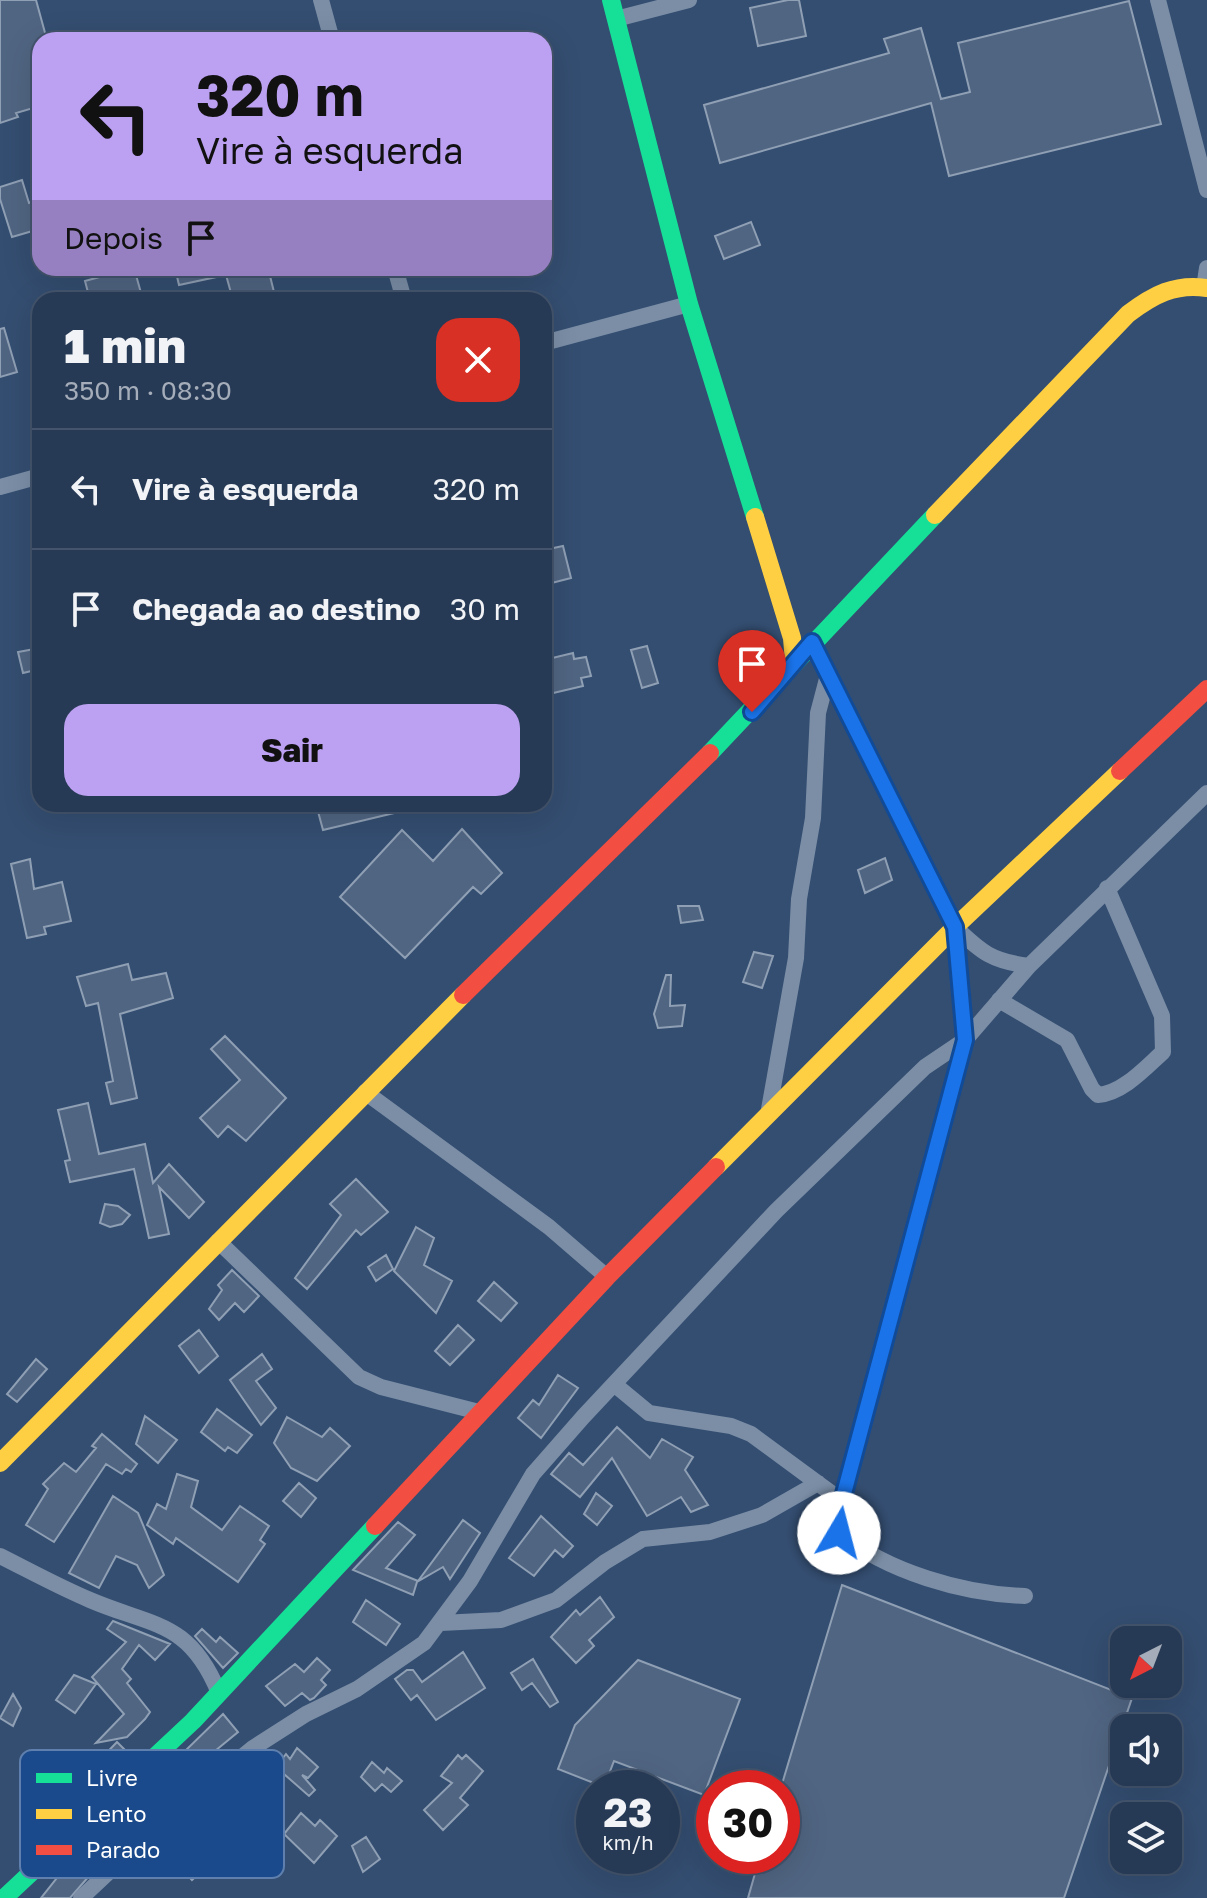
<!DOCTYPE html>
<html lang="pt">
<meta charset="utf-8">
<style>
body{margin:0;font-family:"Golos Text",sans-serif;background:#2f415b;color:#f1f3f6;height:100vh;display:flex;flex-direction:column;font-size:30px;white-space:nowrap}
*{box-sizing:border-box;margin:0}
p{font-size:26px;color:#a4adb9}
.icon{flex:none;width:44px;height:44px;fill:none;stroke:currentColor;stroke-width:2;stroke-linecap:round;stroke-linejoin:round}
.map{position:relative;flex:1;overflow:hidden}
.panel{position:absolute;left:32px;top:292px;width:520px;height:520px;display:flex;flex-direction:column;background:#273a55;border-radius:24px;box-shadow:0 8px 32px #0002,0 0 0 2px #43546c}
.panel>*{flex:none}
.banner{position:absolute;left:32px;top:32px;width:520px;height:244px;border-radius:24px;box-shadow:0 8px 32px #0002,0 0 0 2px #43546c;background:#bca0f2;color:#111;overflow:hidden}
.needle{width:52px;rotate:222deg}
.tools{position:absolute;left:1110px;top:1626px;display:grid;gap:16px}
.tools a{display:grid;place-items:center;width:72px;height:72px;border-radius:16px;background:#273a55;box-shadow:0 8px 32px #0002,0 0 0 2px #43546c;font-size:40px}
.speed{position:absolute;left:576px;top:1770px;display:flex;gap:16px;font-size:40px;font-weight:700;text-align:center}
.speed>*{display:grid;place-content:center;width:104px;height:104px;border-radius:50%;background:#273a55;box-shadow:0 8px 32px #0002,0 0 0 2px #43546c;line-height:1}
.speed small{font-size:20px;font-weight:400}
.speed .limit{border:12px solid #d22;background:#fff;color:#111}
.pin{position:absolute;display:grid;place-items:center;width:68px;height:68px;color:#fff;margin:-82px -34px;border-radius:50% 50% 50% 0;rotate:-45deg;box-shadow:0 0 8px #0007}
.pin .icon{rotate:45deg}
.me{position:absolute;width:88px;margin:-44px;rotate:8deg;stroke-linejoin:round;filter:drop-shadow(0 0 6px #0008)}
.turn{display:flex;align-items:center;gap:28px;height:168px;padding:0 32px;font-size:36px}
.turn .icon{width:104px;height:104px;stroke-width:2.5}
.turn b{display:block;font-size:56px;line-height:68px}
.then{display:flex;align-items:center;height:76px;padding:0 32px;background:#0003;gap:16px;font-size:30px}
.round{display:grid;place-items:center;flex:none;width:84px;height:84px;border-radius:24px;background:#2f415b}
.overview{display:flex;align-items:center;justify-content:space-between;height:136px;padding:0 32px}
h1{font-size:48px;font-weight:800;line-height:60px}
.cta{display:flex;gap:16px;margin-top:auto;padding:16px 32px}
.cta a{flex:1;height:92px;border-radius:24px;background:#bca0f2;color:#111;font-size:32px;font-weight:800;line-height:92px;text-align:center}
ul{padding:0;list-style:none}
li{display:flex;align-items:center;gap:24px;height:120px;padding:0 32px;border-top:2px solid #43546c}
li div{flex:1}
li b{display:block;font-size:30px}
li em{font-style:normal}
.map>svg:first-child{display:block}
.building{fill:#506582;stroke:#8f9fb4;stroke-width:2}
.lines{fill:none;stroke-linecap:round;stroke-linejoin:round}
.street{stroke:#7b8ea6;stroke-width:16}
.fast{stroke:#16e098;stroke-width:18}
.slow{stroke:#ffcf43;stroke-width:18}
.jam{stroke:#f24e42;stroke-width:18}
.route-casing{stroke:#114b97;stroke-width:20}
.route{stroke:#1a73e8;stroke-width:14}
.key{fill:#1a4a8b;stroke:#5f80ae;stroke-width:2}
.key-label{font-size:22px;fill:#fff}
</style>
<div class="map">
<svg width="1207" height="1898" viewBox="0 0 1207 1898">
<rect width="100%" height="100%" fill="#344e71"/>
<path class="building" d="M 0,0 L 36,0 L 47,40 L 40,40 L 40,106 L 16,113 L 18,117 L 0,123 Z
M 788,0 L 799,0 L 806,36 L 758,46 L 750,8 Z
M 1129,1 L 1161,124 L 949,176 L 931,103 L 720,163 L 704,105 L 889,53 L 884,39 L 921,28 L 941,99 L 970,92 L 958,43 Z
M 22,180 L 29,203 L 35,201 L 40,218 L 34,220 L 36,230 L 12,237 L 0,199 L 0,187 Z
M 751,222 L 760,245 L 724,259 L 715,236 Z
M 113,268 L 134,268 L 143,300 L 90,300 L 85,281 L 114,273 Z
M 175,268 L 268,268 L 276,300 L 233,300 L 226,275 L 179,285 Z
M 4,328 L 17,372 L 0,377 L 0,329 Z
M 563,546 L 571,578 L 544,585 L 544,550 Z
M 647,646 L 658,683 L 642,688 L 631,650 Z
M 40,648 L 40,669 L 23,673 L 18,652 Z
M 573,653 L 574,659 L 586,657 L 591,676 L 581,678 L 583,686 L 549,694 L 544,660 Z
M 316,804 L 406,804 L 407,810 L 323,830 Z
M 462,829 L 502,873 L 481,894 L 473,887 L 405,958 L 340,897 L 402,830 L 433,861 Z
M 885,858 L 892,880 L 865,893 L 858,870 Z
M 30,859 L 34,889 L 62,882 L 71,921 L 44,927 L 46,934 L 27,938 L 11,864 Z
M 678,906 L 699,906 L 703,920 L 681,923 Z
M 754,952 L 773,956 L 762,988 L 743,982 Z
M 128,964 L 132,980 L 166,973 L 173,998 L 120,1014 L 137,1098 L 111,1104 L 106,1083 L 113,1081 L 98,1003 L 86,1006 L 77,977 Z
M 666,975 L 671,975 L 670,1006 L 685,1005 L 682,1026 L 658,1028 L 654,1014 Z
M 225,1036 L 286,1098 L 246,1141 L 228,1126 L 218,1137 L 200,1118 L 240,1080 L 211,1049 Z
M 88,1103 L 99,1154 L 145,1144 L 153,1183 L 169,1164 L 204,1202 L 189,1218 L 159,1187 L 169,1234 L 149,1238 L 134,1169 L 70,1182 L 65,1161 L 70,1160 L 58,1110 Z
M 356,1179 L 388,1212 L 361,1235 L 356,1230 L 307,1289 L 295,1278 L 341,1215 L 330,1204 Z
M 105,1204 L 118,1206 L 130,1215 L 122,1224 L 110,1227 L 100,1223 Z
M 416,1227 L 434,1238 L 424,1265 L 452,1281 L 436,1313 L 394,1271 Z
M 386,1255 L 393,1269 L 376,1281 L 368,1267 Z
M 232,1270 L 259,1296 L 244,1312 L 235,1303 L 219,1320 L 209,1309 L 222,1290 L 218,1285 Z
M 494,1282 L 517,1303 L 501,1321 L 478,1301 Z
M 458,1325 L 474,1340 L 450,1365 L 435,1351 Z
M 199,1330 L 218,1356 L 199,1373 L 179,1346 Z
M 262,1354 L 272,1369 L 256,1381 L 276,1408 L 261,1425 L 230,1380 Z
M 36,1359 L 47,1369 L 17,1402 L 7,1394 Z
M 558,1375 L 578,1388 L 541,1438 L 518,1418 L 533,1400 L 539,1405 Z
M 217,1409 L 252,1435 L 237,1453 L 228,1447 L 225,1451 L 201,1432 Z
M 145,1416 L 177,1440 L 158,1463 L 136,1444 Z
M 287,1417 L 322,1437 L 330,1428 L 350,1446 L 317,1481 L 291,1468 L 274,1443 Z
M 617,1427 L 650,1458 L 662,1439 L 693,1457 L 685,1470 L 708,1505 L 691,1512 L 681,1497 L 647,1516 L 612,1458 L 580,1497 L 551,1474 L 569,1453 L 583,1465 Z
M 102,1434 L 137,1464 L 131,1472 L 126,1469 L 122,1474 L 106,1464 L 54,1542 L 26,1525 L 48,1489 L 43,1484 L 64,1463 L 76,1472 L 96,1448 L 92,1446 Z
M 177,1474 L 198,1481 L 191,1507 L 222,1530 L 240,1506 L 269,1526 L 260,1540 L 265,1544 L 238,1582 L 176,1538 L 173,1544 L 147,1525 L 157,1504 L 166,1509 Z
M 299,1483 L 316,1498 L 301,1517 L 283,1501 Z
M 596,1493 L 612,1506 L 597,1525 L 584,1514 Z
M 113,1496 L 138,1513 L 164,1575 L 149,1588 L 137,1565 L 116,1556 L 99,1588 L 69,1573 Z
M 541,1516 L 573,1546 L 563,1557 L 555,1550 L 534,1576 L 509,1558 Z
M 463,1520 L 480,1533 L 450,1579 L 443,1567 L 417,1582 L 413,1595 L 353,1570 L 398,1522 L 415,1535 L 386,1568 L 418,1581 Z
M 842,1585 L 1132,1698 L 1064,1898 L 748,1898 L 760,1856 L 782,1856 L 782,1784 Z
M 600,1597 L 614,1617 L 589,1640 L 594,1646 L 576,1663 L 551,1637 L 576,1610 L 580,1615 Z
M 366,1600 L 400,1624 L 386,1645 L 353,1622 Z
M 113,1621 L 170,1644 L 155,1660 L 139,1645 L 122,1669 L 131,1679 L 127,1683 L 150,1712 L 145,1719 L 127,1737 L 96,1743 L 124,1714 L 92,1677 L 126,1642 L 107,1629 Z
M 202,1629 L 216,1642 L 220,1637 L 238,1653 L 223,1668 L 195,1636 Z
M 463,1652 L 485,1688 L 436,1720 L 417,1695 L 411,1700 L 395,1679 L 407,1670 L 413,1670 L 422,1682 Z
M 317,1658 L 330,1670 L 321,1680 L 326,1685 L 314,1698 L 310,1700 L 302,1693 L 285,1706 L 266,1686 L 295,1664 L 304,1672 Z
M 533,1659 L 558,1702 L 550,1707 L 532,1683 L 522,1690 L 511,1673 Z
M 638,1660 L 740,1699 L 704,1795 L 614,1761 L 604,1787 L 558,1769 L 575,1725 Z
M 74,1675 L 96,1684 L 75,1713 L 56,1700 Z
M 13,1694 L 21,1708 L 13,1726 L 0,1718 Z
M 223,1714 L 238,1732 L 198,1765 L 185,1751 Z
M 117,1742 L 133,1758 L 107,1782 L 96,1770 L 96,1764 Z
M 297,1748 L 318,1767 L 308,1778 L 302,1775 L 315,1790 L 309,1796 L 276,1767 L 286,1754 L 290,1759 Z
M 458,1755 L 462,1759 L 466,1755 L 483,1771 L 460,1798 L 468,1805 L 443,1830 L 424,1810 L 452,1783 L 441,1776 Z
M 372,1762 L 384,1773 L 387,1768 L 402,1781 L 391,1792 L 382,1784 L 375,1791 L 361,1777 Z
M 254,1797 L 260,1814 L 204,1861 L 208,1865 L 192,1880 L 157,1842 L 175,1826 L 194,1849 L 237,1803 Z
M 301,1813 L 315,1826 L 320,1820 L 337,1836 L 314,1863 L 284,1834 Z
M 366,1837 L 380,1859 L 363,1872 L 352,1846 Z
M 72,1859 L 90,1875 L 70,1898 L 41,1898 Z"/>
<g class="lines">
<path class="street" d="M 321,0 L 332,40
M 1158,0 L 1207,190
M 616,19 L 689,0
M 395,268 L 404,300
M 1204,288 L 1207,268
M 544,343 L 689,304
M 0,487 L 40,476
M 812,642 L 955,927 C 982,953 992,961 1029,966
M 999,1000 L 1067,1040 L 1092,1089 L 1098,1095 C 1123,1093 1145,1068 1163,1052 L 1162,1016 L 1107,888
M 365,1092 L 549,1227 L 607,1277
M 768,1115 L 796,958 L 799,899 L 813,818 L 818,713 L 828,675
M 218,1241 L 359,1377 L 381,1387 L 479,1412
M 614,1384 L 649,1413 L 731,1426 L 751,1434 L 842,1501
M 0,1556 C 30,1571 59,1587 90,1600 C 153,1627 189,1620 219,1693
M 1025,1596 C 963,1594 888,1572 839,1533 L 838,1516 L 965,1040 L 1029,966 L 1207,793
M 441,1623 L 501,1620 L 556,1600 L 605,1562 L 643,1539 L 710,1532 L 762,1515 L 818,1483
M 81,1898 L 159,1825 L 253,1748 L 306,1714 L 357,1689 L 424,1643 L 470,1581 L 533,1474 L 583,1417 L 776,1211 L 925,1067 L 965,1040 L 955,927"/>
<path class="fast" d="M 611,0 L 689,304 L 755,517
M 710,753 L 935,515
M 4,1898 L 193,1721 L 375,1526"/>
<path class="slow" d="M 935,515 L 1128,314 C 1153,295 1175,283 1207,288
M 755,517 L 792,638 L 794,662
M 716,1167 L 955,927 L 1120,771
M 0,1463 L 463,995"/>
<path class="jam" d="M 1120,771 L 1207,689
M 463,995 L 710,753
M 375,1526 L 607,1277 L 716,1167"/>
</g>
<g class="lines">
<defs>
<path id="route" d="M 752,712 L 812,642 L 955,927 L 965,1040 L 838,1516 L 839,1533"/>
</defs>
<use href="#route" class="route-casing"/>
<use href="#route" class="route"/>
</g>
<rect x="20" y="1750" width="264" height="128" rx="12" class="key"/>
<rect x="36" y="1773" width="36" height="10" fill="#16e098"/>
<rect x="36" y="1809" width="36" height="10" fill="#ffcf43"/>
<rect x="36" y="1845" width="36" height="10" fill="#f24e42"/>
<g class="key-label">
<text x="86" y="1786">Livre</text>
<text x="86" y="1822">Lento</text>
<text x="86" y="1858">Parado</text>
</g>
</svg>
<div class="tools">
<a><svg class="needle" viewBox="-14 -14 28 28"><path d="M0-13l5 13h-10z" fill="#e53935"/><path d="M0 13l5-13h-10z" fill="#a4adb9"/></svg></a>
<a><svg class="icon" aria-label="sound" viewBox="0 0 24 24"><path d="M4 9h4l5-4v14l-5-4H4zM17 9q2 3 0 6"/></svg></a>
<a><svg class="icon" aria-label="layers" viewBox="0 0 24 24"><path d="M12 4l9 5-9 5-9-5zM3 14l9 5 9-5"/></svg></a>
</div>
<div class="speed"><div>23<small>km/h</small></div><div class="limit">30</div></div>
<div class="pin" style="left:752px;top:712px;background:#d93025"><svg class="icon" aria-label="arrive" viewBox="0 0 24 24"><path d="M6 21V4h12l-3 4 3 4H6"/></svg></div>
<svg class="me" style="left:839px;top:1533px" viewBox="-20 -20 40 40"><circle r="19" fill="#fff"/><path d="M0-13L10 11 0 6-10 11z" fill="#1a73e8"/></svg>
<div class="banner">
<div class="turn"><svg class="icon" aria-label="left" viewBox="0 0 24 24"><path d="M17 20v-9H6M10 6l-5 5 5 5"/></svg><div><b>320 m</b>Vire à esquerda</div></div>
<div class="then">Depois<svg class="icon" aria-label="arrive" viewBox="0 0 24 24"><path d="M6 21V4h12l-3 4 3 4H6"/></svg></div>
</div>
<section class="panel">
<div class="overview"><div><h1>1 min</h1><p>350 m · 08:30</p></div><a class="round" style="background:#d93025;color:#fff"><svg class="icon" aria-label="close" viewBox="0 0 24 24"><path d="M6 6l12 12M18 6L6 18"/></svg></a></div>
<ul>
<li><svg class="icon" aria-label="left" viewBox="0 0 24 24"><path d="M17 20v-9H6M10 6l-5 5 5 5"/></svg><div><b>Vire à esquerda</b></div><em>320 m</em></li>
<li><svg class="icon" aria-label="arrive" viewBox="0 0 24 24"><path d="M6 21V4h12l-3 4 3 4H6"/></svg><div><b>Chegada ao destino</b></div><em>30 m</em></li>
</ul>
<div class="cta"><a>Sair</a></div>
</section>
</div>
